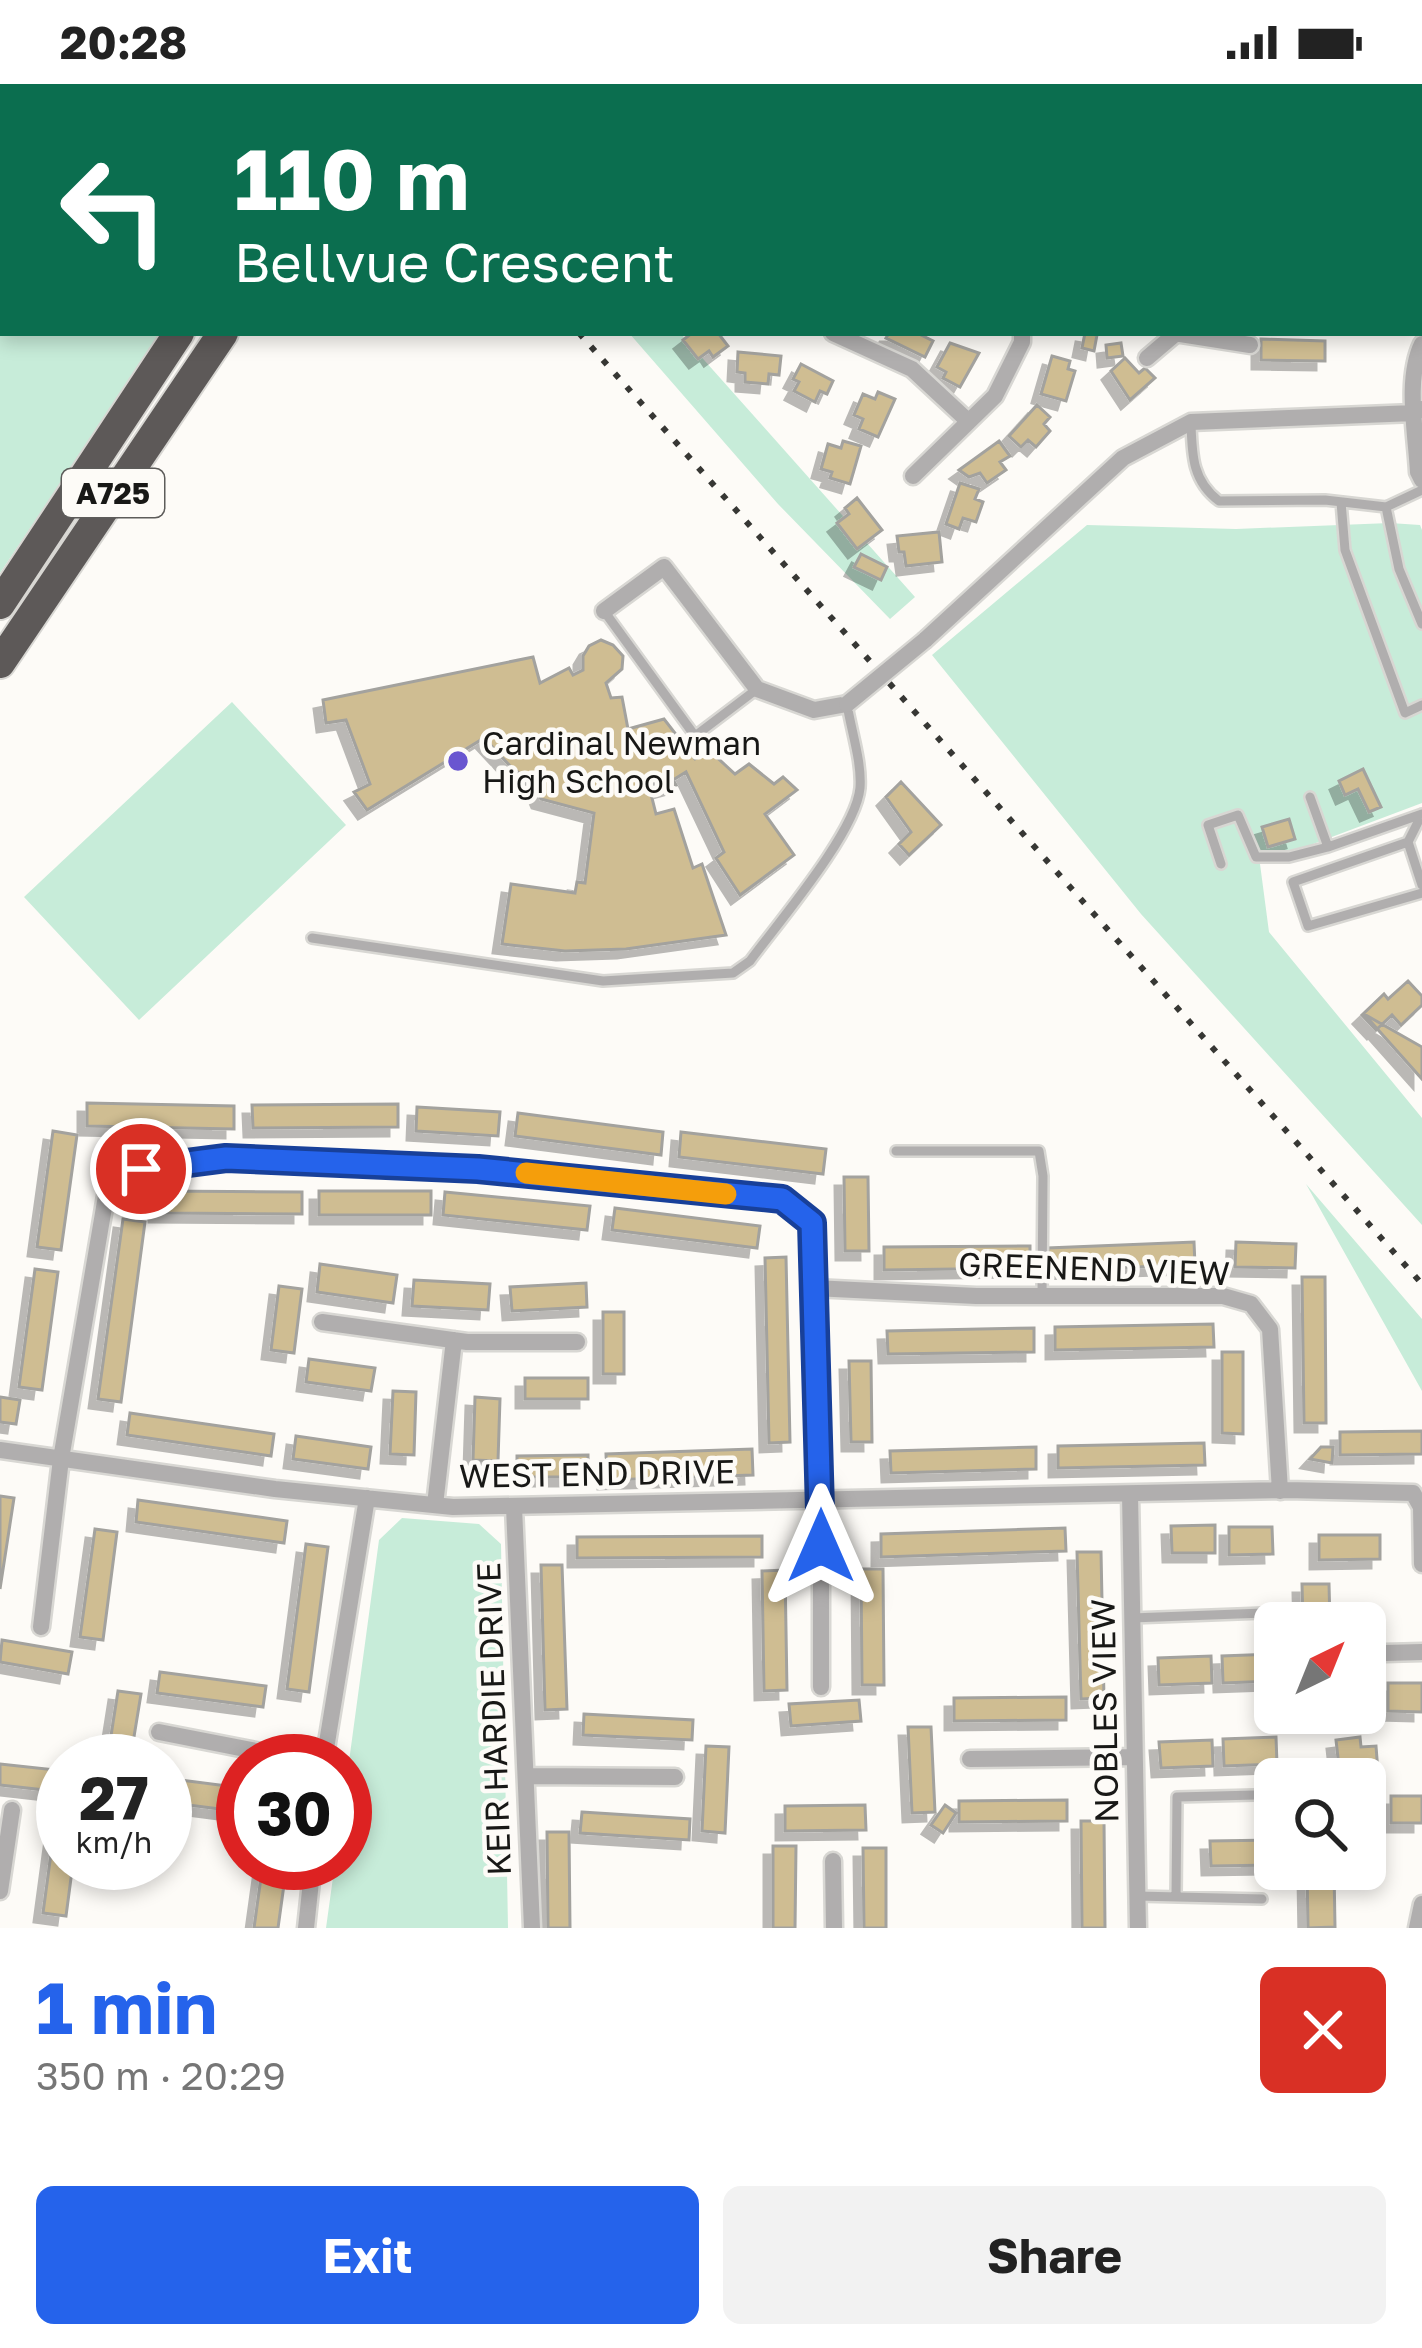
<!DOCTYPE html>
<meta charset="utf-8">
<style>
body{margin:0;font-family:"Golos Text",sans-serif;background:#f2f2f2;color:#222;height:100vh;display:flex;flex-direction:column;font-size:45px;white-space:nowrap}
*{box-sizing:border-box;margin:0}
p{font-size:39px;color:#767676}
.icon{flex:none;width:66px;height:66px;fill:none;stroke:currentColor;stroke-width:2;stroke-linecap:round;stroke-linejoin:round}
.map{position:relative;height:1844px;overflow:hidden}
.panel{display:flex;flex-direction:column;background:#fff;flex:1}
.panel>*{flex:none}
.banner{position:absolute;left:0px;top:0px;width:1422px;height:252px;box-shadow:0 6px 18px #0003;background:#0b6e4f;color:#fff;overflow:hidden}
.needle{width:78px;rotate:43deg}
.controls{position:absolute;left:1254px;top:1518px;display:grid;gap:24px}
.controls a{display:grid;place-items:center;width:132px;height:132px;border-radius:18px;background:#fff;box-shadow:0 6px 18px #0003;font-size:60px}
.speed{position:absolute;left:36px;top:1650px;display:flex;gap:24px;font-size:60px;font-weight:700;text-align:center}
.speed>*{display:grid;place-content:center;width:156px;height:156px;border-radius:50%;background:#fff;box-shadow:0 6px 18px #0003;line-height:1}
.speed small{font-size:30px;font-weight:400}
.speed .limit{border:18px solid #d22;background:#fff;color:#111}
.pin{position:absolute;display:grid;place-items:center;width:102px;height:102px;color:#fff;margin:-51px;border:6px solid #fff;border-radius:50%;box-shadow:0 3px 12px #0007}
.me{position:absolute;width:132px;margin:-66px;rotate:0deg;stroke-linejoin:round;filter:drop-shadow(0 0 9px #0008)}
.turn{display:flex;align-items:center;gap:42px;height:252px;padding:0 36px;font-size:54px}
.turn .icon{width:156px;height:156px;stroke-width:2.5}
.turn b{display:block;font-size:84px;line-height:102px}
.round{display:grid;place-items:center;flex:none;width:126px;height:126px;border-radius:18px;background:#f2f2f2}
.headline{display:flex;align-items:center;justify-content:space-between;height:204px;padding:0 36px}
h1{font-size:72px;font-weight:700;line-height:90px;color:#2563eb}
.action{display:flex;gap:24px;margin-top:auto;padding:24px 36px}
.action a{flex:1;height:138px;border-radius:18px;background:#2563eb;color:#fff;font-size:48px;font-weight:700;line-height:138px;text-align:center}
.action a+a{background:#f2f2f2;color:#222}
.status{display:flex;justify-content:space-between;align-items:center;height:84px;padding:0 60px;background:#fff;direction:ltr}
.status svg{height:33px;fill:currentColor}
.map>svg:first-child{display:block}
.green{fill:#c7ecd9}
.building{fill:#cfbd92;stroke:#a3a29e;stroke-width:3;filter:url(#shadow)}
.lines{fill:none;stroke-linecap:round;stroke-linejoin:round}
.lane-casing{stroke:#d8d7d3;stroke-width:14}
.street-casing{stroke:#d8d7d3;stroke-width:21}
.primary-casing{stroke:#d8d7d3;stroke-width:32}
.highway-casing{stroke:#d8d7d3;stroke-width:34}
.lane{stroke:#b0aeae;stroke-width:9}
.street{stroke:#b0aeae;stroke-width:16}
.primary{stroke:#736f6e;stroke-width:27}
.highway{stroke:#5d5958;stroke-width:30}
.rail{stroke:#373734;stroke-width:6;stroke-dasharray:6 12;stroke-linecap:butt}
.street-bridge-casing{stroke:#d8d7d3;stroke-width:21;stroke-linecap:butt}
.street-bridge{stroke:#b0aeae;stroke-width:16}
.route-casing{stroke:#184099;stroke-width:30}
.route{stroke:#2563eb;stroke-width:21}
.slow{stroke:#f59e0b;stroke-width:21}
.poi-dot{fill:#6956d0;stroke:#fdfbf7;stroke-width:4.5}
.labels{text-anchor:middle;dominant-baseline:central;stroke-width:9;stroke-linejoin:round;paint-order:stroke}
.shield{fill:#fdfbf7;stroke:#5d5c5a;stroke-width:3}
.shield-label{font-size:30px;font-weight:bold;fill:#181816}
.poi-label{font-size:33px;fill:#181816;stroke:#fdfbf7;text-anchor:start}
.street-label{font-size:33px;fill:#181816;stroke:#fdfbf7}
</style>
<div class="status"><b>20:28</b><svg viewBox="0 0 49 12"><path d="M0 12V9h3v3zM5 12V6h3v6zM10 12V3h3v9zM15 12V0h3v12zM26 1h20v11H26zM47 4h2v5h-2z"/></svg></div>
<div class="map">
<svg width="1422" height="1844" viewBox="0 0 1422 1844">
<defs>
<filter id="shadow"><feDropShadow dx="-9" dy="9" stdDeviation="0" flood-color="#0004"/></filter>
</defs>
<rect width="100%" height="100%" fill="#fdfbf7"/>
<path class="green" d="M 0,0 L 346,3 L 3,3 L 3,249 L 161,249 L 0,489 Z
M 629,249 L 680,249 L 915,513 L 890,535 L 778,420 Z
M 1390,439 L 1420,441 L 1422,446 L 1422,719 L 1260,780 L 1269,848 L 1422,1034 L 1422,1141 L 1141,830 L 932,571 L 1087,441 L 1236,445 Z
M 232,618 L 346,741 L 139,936 L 24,813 Z
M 1306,1100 L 1422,1235 L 1422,1307 Z
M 402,1434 L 479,1440 L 501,1460 L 508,1844 L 326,1844 L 335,1779 L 345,1779 L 345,1707 L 379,1456 Z"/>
<path class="building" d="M 692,249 L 718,249 L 728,262 L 713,273 L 709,267 L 698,275 L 683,256 Z
M 889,249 L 917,249 L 933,257 L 925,273 L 886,254 Z
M 1085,249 L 1097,251 L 1094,267 L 1082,264 Z
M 1261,255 L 1325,257 L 1325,277 L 1261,276 Z
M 950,259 L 979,269 L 960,303 L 943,294 L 946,288 L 937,283 Z
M 1121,259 L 1123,272 L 1107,274 L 1106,261 Z
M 738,268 L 781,272 L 779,291 L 769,290 L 768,300 L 745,298 L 745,289 L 737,288 Z
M 1052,272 L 1070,277 L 1068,285 L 1075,287 L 1066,317 L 1041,310 Z
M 1125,274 L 1139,289 L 1145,284 L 1155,294 L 1130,316 L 1111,287 Z
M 801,280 L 833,297 L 827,310 L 820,307 L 815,318 L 794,307 L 799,298 L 793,295 Z
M 878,308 L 895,315 L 878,353 L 859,345 L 863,335 L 854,331 L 863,310 L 875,315 Z
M 1037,321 L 1050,333 L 1044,340 L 1050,347 L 1036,363 L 1028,356 L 1021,363 L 1009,352 Z
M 843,357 L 861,362 L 850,400 L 830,394 L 832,388 L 821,385 L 828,360 L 841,364 Z
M 999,357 L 1010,372 L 1000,378 L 1006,386 L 987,399 L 980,389 L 969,393 L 959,386 Z
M 960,399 L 979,405 L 975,415 L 983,418 L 976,438 L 963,434 L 959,445 L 946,440 Z
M 857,414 L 882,446 L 857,465 L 837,439 L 849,430 L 845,424 Z
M 939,448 L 942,478 L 906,482 L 904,468 L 899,468 L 897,452 Z
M 861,470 L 887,483 L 881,496 L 854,483 Z
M 601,556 L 613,561 L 623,572 L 622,585 L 606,599 L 611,614 L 622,613 L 628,645 L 664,635 L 695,675 L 711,668 L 735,690 L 749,680 L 774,700 L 783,693 L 797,706 L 765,730 L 794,771 L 740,811 L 716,774 L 724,768 L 686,688 L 673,696 L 676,701 L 662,705 L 656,691 L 647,694 L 656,730 L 674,725 L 693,784 L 702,780 L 726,851 L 626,865 L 565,867 L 502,860 L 511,800 L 575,809 L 577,798 L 585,799 L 594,729 L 541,715 L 535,701 L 511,683 L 484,654 L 367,726 L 354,708 L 370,700 L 346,636 L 326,639 L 323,616 L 533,573 L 540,599 L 569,584 L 573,591 L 583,586 L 583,572 L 589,562 Z
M 1363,685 L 1381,723 L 1369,728 L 1358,705 L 1345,711 L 1339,697 Z
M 901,698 L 941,741 L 909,771 L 899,760 L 911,748 L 886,713 Z
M 1289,735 L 1295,755 L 1268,763 L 1262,743 Z
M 1408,897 L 1422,912 L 1422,921 L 1401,941 L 1392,931 L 1376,946 L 1362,931 L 1384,910 L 1388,915 Z
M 1364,930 L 1422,963 L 1422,995 Z
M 87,1019 L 234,1022 L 234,1045 L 87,1042 Z
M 398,1020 L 398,1043 L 253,1044 L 252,1021 Z
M 417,1023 L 500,1028 L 498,1052 L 416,1047 Z
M 518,1029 L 663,1048 L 661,1071 L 515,1052 Z
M 53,1047 L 77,1051 L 61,1166 L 37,1163 Z
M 681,1048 L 826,1065 L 823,1090 L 679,1073 Z
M 844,1093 L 868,1093 L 869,1167 L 845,1167 Z
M 157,1107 L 302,1108 L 302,1130 L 158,1129 Z
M 319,1107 L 431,1107 L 431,1131 L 319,1131 Z
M 445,1108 L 590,1122 L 587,1146 L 443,1131 Z
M 615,1124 L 760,1142 L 757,1164 L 612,1146 Z
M 123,1135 L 145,1138 L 121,1318 L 98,1315 Z
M 1194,1158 L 1195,1181 L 1049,1186 L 1048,1164 Z
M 1236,1158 L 1296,1160 L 1295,1184 L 1235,1183 Z
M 1030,1162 L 1030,1184 L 884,1186 L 884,1163 Z
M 786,1173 L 790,1358 L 769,1359 L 765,1174 Z
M 320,1180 L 397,1191 L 393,1219 L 317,1208 Z
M 35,1185 L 58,1188 L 42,1306 L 19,1303 Z
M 1302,1193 L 1325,1193 L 1326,1339 L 1304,1339 Z
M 414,1196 L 490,1200 L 488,1226 L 412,1222 Z
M 586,1199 L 587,1223 L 512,1227 L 510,1203 Z
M 279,1202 L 302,1205 L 294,1269 L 271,1266 Z
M 603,1228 L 624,1228 L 624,1290 L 603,1290 Z
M 1213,1240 L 1214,1263 L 1055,1266 L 1055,1243 Z
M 1034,1244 L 1034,1268 L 888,1270 L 887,1247 Z
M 1222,1268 L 1243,1268 L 1243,1350 L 1222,1349 Z
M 309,1275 L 375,1284 L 371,1307 L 306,1298 Z
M 849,1277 L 871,1277 L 872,1358 L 851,1358 Z
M 525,1294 L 588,1294 L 588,1315 L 525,1315 Z
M 393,1307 L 416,1308 L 414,1371 L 390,1370 Z
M 0,1313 L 20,1316 L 16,1340 L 0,1338 Z
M 475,1313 L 500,1315 L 498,1377 L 473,1376 Z
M 130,1329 L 274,1350 L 271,1372 L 127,1351 Z
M 1422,1347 L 1422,1370 L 1340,1371 L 1340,1348 Z
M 296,1352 L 371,1363 L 368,1385 L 293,1375 Z
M 1204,1359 L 1205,1381 L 1058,1384 L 1058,1362 Z
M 1036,1363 L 1036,1385 L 891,1389 L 890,1367 Z
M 1321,1363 L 1333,1363 L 1332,1379 L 1310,1375 Z
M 752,1365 L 753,1391 L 607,1396 L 606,1370 Z
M 588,1371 L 588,1393 L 517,1393 L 517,1372 Z
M 0,1412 L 14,1414 L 0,1505 Z
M 138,1416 L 287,1437 L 284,1459 L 136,1438 Z
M 1215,1441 L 1215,1469 L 1172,1469 L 1171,1442 Z
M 1229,1443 L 1272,1443 L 1273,1470 L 1229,1471 Z
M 1065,1444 L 1066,1467 L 881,1473 L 881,1450 Z
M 95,1445 L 117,1448 L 103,1556 L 80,1553 Z
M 1319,1451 L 1380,1451 L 1380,1475 L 1319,1476 Z
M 762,1452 L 762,1473 L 577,1474 L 577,1453 Z
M 306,1460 L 328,1463 L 309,1608 L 287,1605 Z
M 1077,1468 L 1101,1468 L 1104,1614 L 1081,1615 Z
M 541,1481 L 562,1481 L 567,1625 L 545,1626 Z
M 861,1485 L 883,1485 L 884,1601 L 862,1601 Z
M 785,1486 L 787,1606 L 764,1607 L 762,1487 Z
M 1302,1500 L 1329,1500 L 1330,1539 L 1303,1539 Z
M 2,1556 L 72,1568 L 68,1590 L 0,1578 Z
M 1274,1570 L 1275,1597 L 1223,1599 L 1222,1572 Z
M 1211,1572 L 1212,1599 L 1159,1601 L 1158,1574 Z
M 1365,1582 L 1380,1582 L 1379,1605 L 1365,1605 Z
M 160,1588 L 266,1602 L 263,1623 L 157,1609 Z
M 1388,1599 L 1422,1599 L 1422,1628 L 1388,1627 Z
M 118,1607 L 141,1610 L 130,1677 L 107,1677 Z
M 1066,1613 L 1066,1636 L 954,1637 L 954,1614 Z
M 859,1616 L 861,1637 L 791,1642 L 789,1620 Z
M 584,1630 L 693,1636 L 692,1656 L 583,1651 Z
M 908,1643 L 931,1643 L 935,1728 L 912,1729 Z
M 1276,1653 L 1277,1680 L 1224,1682 L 1223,1655 Z
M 1360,1653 L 1361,1663 L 1376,1662 L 1378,1688 L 1340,1692 L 1336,1656 Z
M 1212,1656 L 1213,1682 L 1161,1684 L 1159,1658 Z
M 706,1662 L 729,1663 L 725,1749 L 702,1747 Z
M 0,1680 L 56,1686 L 54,1707 L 0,1701 Z
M 165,1694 L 243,1704 L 243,1728 L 165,1718 Z
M 1391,1712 L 1422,1712 L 1422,1739 L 1391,1739 Z
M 1067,1716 L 1067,1737 L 959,1738 L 959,1717 Z
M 865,1721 L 866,1746 L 785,1747 L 785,1722 Z
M 945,1721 L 956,1729 L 943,1749 L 931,1741 Z
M 57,1725 L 63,1726 L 63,1779 L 73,1779 L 66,1832 L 43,1829 Z
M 582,1728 L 690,1735 L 689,1756 L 580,1749 Z
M 1365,1734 L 1383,1734 L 1383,1761 L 1365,1762 Z
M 1081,1737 L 1104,1737 L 1105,1844 L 1082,1844 Z
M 547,1748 L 569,1748 L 570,1844 L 548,1844 Z
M 1273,1756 L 1274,1781 L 1211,1782 L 1210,1757 Z
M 773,1762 L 796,1762 L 795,1844 L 773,1844 Z
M 863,1764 L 886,1764 L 886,1844 L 864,1844 Z
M 263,1779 L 287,1779 L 278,1844 L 254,1844 Z
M 1307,1785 L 1334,1785 L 1335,1843 L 1308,1844 Z"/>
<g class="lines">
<defs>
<path id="lane" d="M 1191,339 C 1192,370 1192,397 1219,417 L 1325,416 L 1386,423 L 1422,406
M 1341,418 L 1345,466 L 1405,629 L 1422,621
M 1386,423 L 1399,485 L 1422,540
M 604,527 L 695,652 L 757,605
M 1310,713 L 1328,763 L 1422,730
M 1422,730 L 1408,758 L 1422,801
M 1408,758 L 1293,798 L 1308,842 L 1422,809
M 1221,780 L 1208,741 L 1238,731 L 1256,773 L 1289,773 L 1328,763
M 312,854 L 603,897 L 733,889 L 750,877 C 778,839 856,748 860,704 C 862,678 851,646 847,620
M 896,1067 L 1039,1067 L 1043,1092 L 1042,1212
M 1132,1534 L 1264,1529
M 1137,1812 L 1262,1815
M 1176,1813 L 1177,1713 L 1255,1711"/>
<path id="street" d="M 1363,0 L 1364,3
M 884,3 L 885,0
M 1419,122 L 1422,123
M 833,249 L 912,285 L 968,337
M 1174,249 L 1250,261
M 1422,260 C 1405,295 1416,349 1418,388 L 1422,396
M 1147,274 L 1174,251
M 913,392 L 995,312 L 1022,258 L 1022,249
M 604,527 L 664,483 L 757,605 L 814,626 L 847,620
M 925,556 L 1123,374 L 1191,338 L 1414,329 L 1422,325
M 814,1204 L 976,1212 L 1223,1212 L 1251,1220 L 1270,1245 L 1280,1407
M 322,1238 L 467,1258 L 577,1258
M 0,1366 L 275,1405 L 453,1423 L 1287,1406 L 1413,1409 L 1421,1423 L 1422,1480
M 1130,1410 L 1138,1844
M 435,1421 L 454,1256
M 514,1423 L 532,1844
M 41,1543 L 61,1375 L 107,1106 L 141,1085 L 226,1074 L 479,1085 L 782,1115 L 813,1139 L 821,1415 L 821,1603
M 1385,1569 L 1422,1568
M 159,1648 L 307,1677
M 970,1675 L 1134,1673
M 324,1677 L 367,1414
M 528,1692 L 675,1693
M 833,1777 L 834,1844
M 0,1807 L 12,1726
M 306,1844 L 313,1779
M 1417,1844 L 1422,1820"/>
<path id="primary" d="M 1421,0 L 1422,3"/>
<path id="highway" d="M 368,3 L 371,0
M 411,3 L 414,0
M 0,520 L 179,249
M 0,579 L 223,249"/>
</defs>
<use href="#lane" class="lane-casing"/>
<use href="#street" class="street-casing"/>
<use href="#primary" class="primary-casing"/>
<use href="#highway" class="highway-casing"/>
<use href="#lane" class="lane"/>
<use href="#street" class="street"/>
<use href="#primary" class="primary"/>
<use href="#highway" class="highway"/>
<path class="rail" d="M 373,0 L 375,3
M 579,249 L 1422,1200"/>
<defs>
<path id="street-bridge" d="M 847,620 L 925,556"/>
</defs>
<use href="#street-bridge" class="street-bridge-casing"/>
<use href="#street-bridge" class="street-bridge"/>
</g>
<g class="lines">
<defs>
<path id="route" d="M 141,1085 L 226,1074 L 478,1085 L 782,1115 L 812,1139 L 821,1462"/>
</defs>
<use href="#route" class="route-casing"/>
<use href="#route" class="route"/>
<path class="slow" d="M 526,1089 L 726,1110"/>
</g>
<circle class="poi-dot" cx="458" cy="677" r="12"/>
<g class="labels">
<rect class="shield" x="62" y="385" width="102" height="48" rx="9"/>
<g class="shield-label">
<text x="113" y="409">A725</text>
</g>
<g class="poi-label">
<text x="482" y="658">Cardinal Newman<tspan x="482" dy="38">High School</tspan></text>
</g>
<g class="street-label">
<text transform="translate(1094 1184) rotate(2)">GREENEND VIEW</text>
<text transform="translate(597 1389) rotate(-1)">WEST END DRIVE</text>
<text transform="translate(1104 1627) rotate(-91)">NOBLES VIEW</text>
<text transform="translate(493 1635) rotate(-92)">KEIR HARDIE DRIVE</text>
</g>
</g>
</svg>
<div class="controls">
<a><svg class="needle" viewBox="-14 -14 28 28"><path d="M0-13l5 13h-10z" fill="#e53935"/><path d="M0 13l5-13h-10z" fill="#767676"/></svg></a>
<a><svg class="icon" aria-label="search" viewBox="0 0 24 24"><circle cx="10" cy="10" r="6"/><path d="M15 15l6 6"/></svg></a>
</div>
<div class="speed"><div>27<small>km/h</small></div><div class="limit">30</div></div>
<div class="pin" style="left:141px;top:1085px;background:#d93025"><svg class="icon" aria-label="arrive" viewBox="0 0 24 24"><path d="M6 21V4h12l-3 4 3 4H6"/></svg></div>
<svg class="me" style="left:821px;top:1462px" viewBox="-20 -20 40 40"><path d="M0-17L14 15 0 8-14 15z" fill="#2563eb" stroke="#fff" stroke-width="4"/></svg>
<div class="banner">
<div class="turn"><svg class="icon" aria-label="left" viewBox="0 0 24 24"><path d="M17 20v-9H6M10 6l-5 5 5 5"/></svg><div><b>110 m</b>Bellvue Crescent</div></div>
</div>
</div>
<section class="panel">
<div class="headline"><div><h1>1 min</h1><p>350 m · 20:29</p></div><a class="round" style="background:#d93025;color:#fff"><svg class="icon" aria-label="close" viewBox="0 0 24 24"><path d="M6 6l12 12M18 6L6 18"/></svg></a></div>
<div class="action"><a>Exit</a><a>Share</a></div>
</section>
